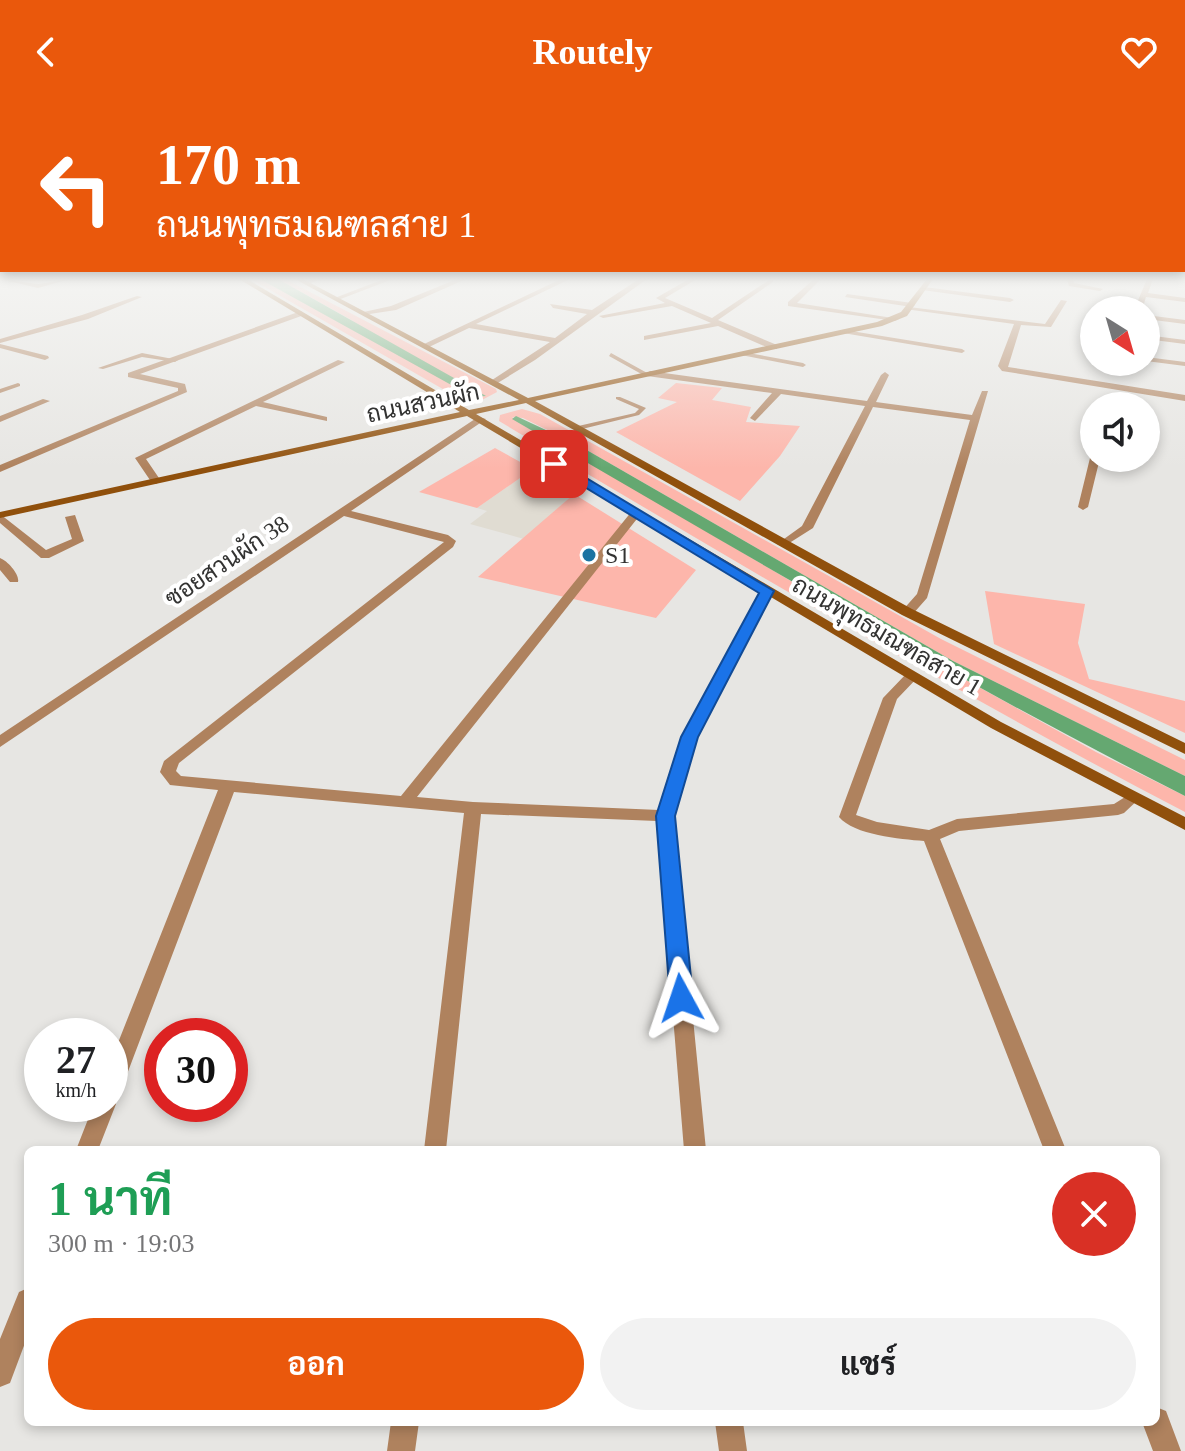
<!DOCTYPE html>
<html lang="th">
<meta charset="utf-8">
<style>
body{margin:0;font-family:"Times New Roman",Sarabun,serif;background:#f2f2f2;color:#202124;height:100vh;display:flex;flex-direction:column;font-size:30px;white-space:nowrap}
*{box-sizing:border-box;margin:0}
p{font-size:26px;color:#757577}
.icon{flex:none;width:44px;height:44px;fill:none;stroke:currentColor;stroke-width:2;stroke-linecap:round;stroke-linejoin:round}
.map{position:relative;flex:1;overflow:hidden}
.details{position:absolute;left:24px;top:1042px;width:1136px;height:280px;display:flex;flex-direction:column;background:#fff;border-radius:12px;box-shadow:0 4px 12px #0003}
.details>*{flex:none}
.guide{position:absolute;left:0px;top:0px;width:1186px;height:168px;box-shadow:0 4px 12px #0003;background:#ea580c;color:#fff;overflow:hidden}
.needle{width:52px;rotate:143deg}
.fabs{position:absolute;left:1080px;top:192px;display:grid;gap:16px}
.fabs a{display:grid;place-items:center;width:80px;height:80px;border-radius:50%;background:#fff;box-shadow:0 4px 12px #0003;font-size:40px}
.speed{position:absolute;left:24px;top:914px;display:flex;gap:16px;font-size:40px;font-weight:700;text-align:center}
.speed>*{display:grid;place-content:center;width:104px;height:104px;border-radius:50%;background:#fff;box-shadow:0 4px 12px #0003;line-height:1}
.speed small{font-size:20px;font-weight:400}
.speed .limit{border:12px solid #d22;background:#fff;color:#111}
.pin{position:absolute;display:grid;place-items:center;width:68px;height:68px;color:#fff;margin:-34px;border-radius:16px;box-shadow:0 4px 12px #0006}
.me{position:absolute;width:88px;margin:-44px;rotate:355deg;stroke-linejoin:round;filter:drop-shadow(0 0 6px #0008)}
.turn{display:flex;align-items:center;gap:28px;height:168px;padding:0 24px;font-size:36px}
.turn .icon{width:104px;height:104px;stroke-width:2.5}
.turn b{display:block;font-size:56px;line-height:68px}
.round{display:grid;place-items:center;flex:none;width:84px;height:84px;border-radius:42px;background:#f2f2f2}
.head{display:flex;align-items:center;justify-content:space-between;height:136px;padding:0 24px}
h1{font-size:48px;font-weight:700;line-height:60px;color:#1e9e55}
.button{display:flex;gap:16px;margin-top:auto;padding:16px 24px}
.button a{flex:1;height:92px;border-radius:48px;background:#ea580c;color:#fff;font-size:32px;font-weight:700;line-height:92px;text-align:center}
.button a+a{background:#f2f2f2;color:#202124}
header{display:flex;justify-content:space-between;align-items:center;height:104px;padding:0 24px;background:#ea580c;color:#fff;font-size:36px;font-weight:700}
.map>svg:first-child{display:block}
.built{fill:#e0dcd2}
.green{fill:#fdb6ab}
.water{fill:#65a871}
.lines{fill:none;stroke-linecap:round;stroke-linejoin:round}
.lane{fill:#af825e;fill-rule:evenodd}
.street{fill:#af825e;fill-rule:evenodd}
.secondary{fill:#90500c;fill-rule:evenodd}
.route{fill:#1a73e8;stroke:#114b97;stroke-width:2}
.poi-dot{fill:#1b73a2;stroke:#fff;stroke-width:3}
.labels{text-anchor:middle;dominant-baseline:central;stroke-width:8;stroke-linejoin:round;paint-order:stroke}
.far-street-label{font-size:24px;fill:#333332;stroke:#fff}
.far-poi-label{font-size:24px;fill:#333332;stroke:#fff;text-anchor:start}
</style>
<header><svg class="icon" aria-label="back" viewBox="0 0 24 24"><path d="M15 5l-7 7 7 7"/></svg>Routely<svg class="icon" aria-label="heart" viewBox="0 0 24 24"><path d="M12 20l-8-8c-3-5 5-10 8-4 3-6 11-1 8 4z"/></svg></header>
<div class="map">
<svg width="1185" height="1347" viewBox="0 0 1185 1347">
<rect width="100%" height="100%" fill="#e7e6e3"/>
<path class="built" d="M 533,365 L 574,390 L 524,435 L 470,420 L 487,407 L 477,404 Z"/>
<path class="green" d="M 251,175 L 260,175 L 355,218 L 278,175 L 285,175 L 496,285 L 497,288 L 482,296 L 462,296 Z
M 676,279 L 722,284 L 712,296 L 751,303 L 746,318 L 800,322 L 780,352 L 740,397 L 616,328 L 677,298 L 658,294 Z
M 522,305 L 540,310 L 941,535 L 1185,656 L 1185,672 L 953,557 L 578,341 L 523,314 L 512,313 L 852,513 L 1096,648 L 1185,692 L 1185,708 C 951,586 725,452 499,317 L 500,311 Z
M 495,344 L 533,365 L 477,404 L 419,388 Z
M 574,390 L 696,466 L 656,514 L 478,473 Z
M 985,487 L 1085,500 L 1078,539 L 1089,575 L 1185,597 L 1185,629 L 994,540 Z"/>
<path class="water" d="M 260,175 L 278,175 L 486,292 L 473,293 Z
M 516,312 L 578,341 L 953,557 L 1185,672 L 1185,692 C 955,576 735,444 512,315 Z"/>
<g class="lines">
<path class="lane" d="M 847,190 L 912,199 L 915,201 L 912,203 L 845,193 Z
M 845,226 L 962,245 L 965,247 L 962,249 L 843,229 Z
M 743,248 L 803,259 L 806,261 L 803,263 L 741,251 Z
M 142,249 L 178,256 L 175,258 L 142,253 L 103,265 L 98,264 Z
M 611,249 L 649,270 L 650,271 L 645,272 L 609,252 Z
M 18,279 L 20,280 L 20,282 L 0,289 L 0,285 Z
M 616,293 L 620,293 L 646,304 L 639,311 L 574,327 L 574,323 L 635,309 L 639,305 L 616,295 Z"/>
<path class="street" d="M 0,175 L 38,180 L 70,175 L 38,184 Z
M 311,175 L 321,175 L 306,181 L 303,179 Z
M 384,175 L 393,175 L 338,196 L 332,195 Z
M 457,175 L 466,175 L 396,206 L 363,211 L 359,209 L 391,202 Z
M 561,175 L 570,175 L 476,220 L 555,234 L 587,210 L 553,204 L 550,200 L 592,206 L 639,175 L 647,175 L 535,256 L 496,280 L 489,278 L 550,238 L 469,224 L 429,243 L 422,241 Z
M 689,175 L 697,175 L 665,194 L 712,214 L 769,176 L 773,176 L 773,178 L 718,216 L 777,241 L 777,245 L 771,245 L 718,222 L 644,236 L 644,232 L 711,219 L 672,202 L 603,214 L 599,212 L 665,199 L 656,194 Z
M 814,175 L 821,175 L 797,199 L 899,215 L 895,217 L 788,202 L 788,198 Z
M 1067,175 L 1073,175 L 1074,179 L 1103,185 L 1100,187 L 1069,182 Z
M 1147,175 L 1153,175 L 1148,189 L 1185,194 L 1185,198 L 1146,193 L 1142,206 L 1134,206 Z
M 924,183 L 1010,194 L 1014,196 L 1010,198 L 922,186 Z
M 137,192 L 142,193 L 88,215 L 0,239 L 0,235 L 82,211 Z
M 1061,196 L 1067,197 L 1051,223 L 1021,221 L 1008,263 L 1185,291 L 1185,297 L 1002,267 L 998,262 L 1014,220 L 905,205 L 909,203 L 1045,220 Z
M 301,207 L 304,211 L 140,270 L 185,280 L 187,288 L 0,368 L 0,361 L 178,287 L 178,284 L 128,273 L 128,269 Z
M 1146,211 L 1185,216 L 1185,220 L 1146,215 Z
M 1146,231 L 1185,236 L 1185,240 L 1146,235 Z
M 0,240 L 48,252 L 49,254 L 45,256 L 0,244 Z
M 1146,253 L 1185,258 L 1185,262 L 1146,257 Z
M 338,256 L 345,258 L 263,298 L 327,313 L 327,317 L 256,302 L 146,355 L 161,377 L 156,380 L 152,379 L 135,354 Z
M 1118,258 L 1126,258 L 1122,266 L 1115,264 Z
M 650,267 L 867,297 L 881,271 L 885,268 L 889,271 L 876,298 L 972,311 L 982,287 L 988,287 L 927,494 L 912,511 L 907,512 L 901,508 L 917,490 L 970,316 L 873,303 L 813,424 L 783,443 L 777,440 L 802,422 L 865,302 L 781,290 L 755,317 L 750,314 L 772,289 L 647,272 L 646,270 Z
M 43,295 L 50,297 L 0,318 L 0,312 Z
M 478,313 L 486,315 L 351,407 L 448,431 L 456,437 L 453,443 L 179,659 L 176,667 L 181,672 L 401,692 L 632,407 L 640,407 L 640,411 L 417,693 L 473,698 L 659,706 L 681,633 L 761,487 L 767,483 L 771,484 L 773,487 L 697,633 L 673,712 L 706,1046 L 684,1046 L 657,717 L 481,710 L 446,1046 L 424,1046 L 464,709 L 234,688 L 121,986 L 118,993 L 114,994 L 116,1000 L 98,1046 L 76,1046 L 94,1000 L 110,1000 L 110,959 L 218,686 L 170,681 L 160,668 L 164,657 L 444,438 L 344,412 L 0,643 L 0,631 Z
M 1094,351 L 1094,354 L 1100,354 L 1088,403 L 1083,406 L 1078,403 L 1090,354 Z
M 0,410 L 46,446 L 72,435 L 65,413 L 75,411 L 84,437 L 49,454 L 41,454 L 0,419 Z
M 0,454 C 8,457 20,471 18,478 L 10,478 L 0,466 Z
M 912,568 L 919,572 L 897,595 L 856,711 L 877,718 L 929,726 L 957,715 L 1114,700 L 1133,688 L 1141,693 L 1124,709 L 1118,711 L 959,727 L 940,735 L 1066,1046 L 1044,1046 L 924,737 C 900,735 854,731 839,713 L 883,594 L 907,569 Z
M 28,1184 L 28,1231 L 10,1279 L 0,1283 L 0,1235 L 19,1188 Z
M 1156,1303 L 1166,1307 L 1181,1347 L 1153,1347 L 1142,1318 L 1156,1318 Z
M 391,1318 L 419,1318 L 415,1347 L 387,1347 Z
M 715,1318 L 743,1318 L 747,1347 L 719,1347 Z"/>
<path class="secondary" d="M 239,175 L 247,175 L 469,306 L 519,296 L 295,175 L 303,175 L 528,294 L 877,218 L 901,208 L 927,175 L 933,175 L 907,212 L 882,222 L 535,297 L 912,505 L 1185,639 L 1185,650 L 902,511 L 526,299 L 476,310 L 1001,618 L 1185,713 L 1185,726 L 991,624 L 467,312 L 0,414 L 0,408 L 460,308 Z"/>
</g>
<linearGradient id="sky" x2="0" y2="1"><stop stop-color="#73afb8"/><stop offset="0.48" stop-color="#f4f4f2"/><stop offset="1" stop-color="#f4f4f2" stop-opacity="0"/></linearGradient>
<rect width="1185" height="364" fill="url(#sky)"/>
<path class="route" d="M 550,357 L 558,357 L 774,487 L 698,633 L 675,712 L 693,894 L 689,901 L 681,903 L 673,901 L 670,894 L 656,712 L 681,633 L 759,489 L 550,362 Z"/>
<circle class="poi-dot" cx="589" cy="451" r="8"/>
<g class="labels">
<g class="far-street-label">
<text transform="translate(423 299) rotate(-12)">ถนนสวนผัก</text>
<text transform="translate(227 457) rotate(-34)">ซอยสวนผัก 38</text>
<text transform="translate(887 532) rotate(30)">ถนนพุทธมณฑลสาย 1</text>
</g>
<g class="far-poi-label">
<text x="605" y="451">S1</text>
</g>
</g>
</svg>
<div class="fabs">
<a><svg class="needle" viewBox="-14 -14 28 28"><path d="M0-13l5 13h-10z" fill="#e53935"/><path d="M0 13l5-13h-10z" fill="#757577"/></svg></a>
<a><svg class="icon" aria-label="sound" viewBox="0 0 24 24"><path d="M4 9h4l5-4v14l-5-4H4zM17 9q2 3 0 6"/></svg></a>
</div>
<div class="speed"><div>27<small>km/h</small></div><div class="limit">30</div></div>
<div class="pin" style="left:554px;top:360px;background:#d93025"><svg class="icon" aria-label="arrive" viewBox="0 0 24 24"><path d="M6 21V4h12l-3 4 3 4H6"/></svg></div>
<svg class="me" style="left:681px;top:894px" viewBox="-20 -20 40 40"><path d="M0-17L14 15 0 8-14 15z" fill="#1a73e8" stroke="#fff" stroke-width="4"/></svg>
<div class="guide">
<div class="turn"><svg class="icon" aria-label="left" viewBox="0 0 24 24"><path d="M17 20v-9H6M10 6l-5 5 5 5"/></svg><div><b>170 m</b>ถนนพุทธมณฑลสาย 1</div></div>
</div>
<section class="details">
<div class="head"><div><h1>1 นาที</h1><p>300 m · 19:03</p></div><a class="round" style="background:#d93025;color:#fff"><svg class="icon" aria-label="close" viewBox="0 0 24 24"><path d="M6 6l12 12M18 6L6 18"/></svg></a></div>
<div class="button"><a>ออก</a><a>แชร์</a></div>
</section>
</div>
